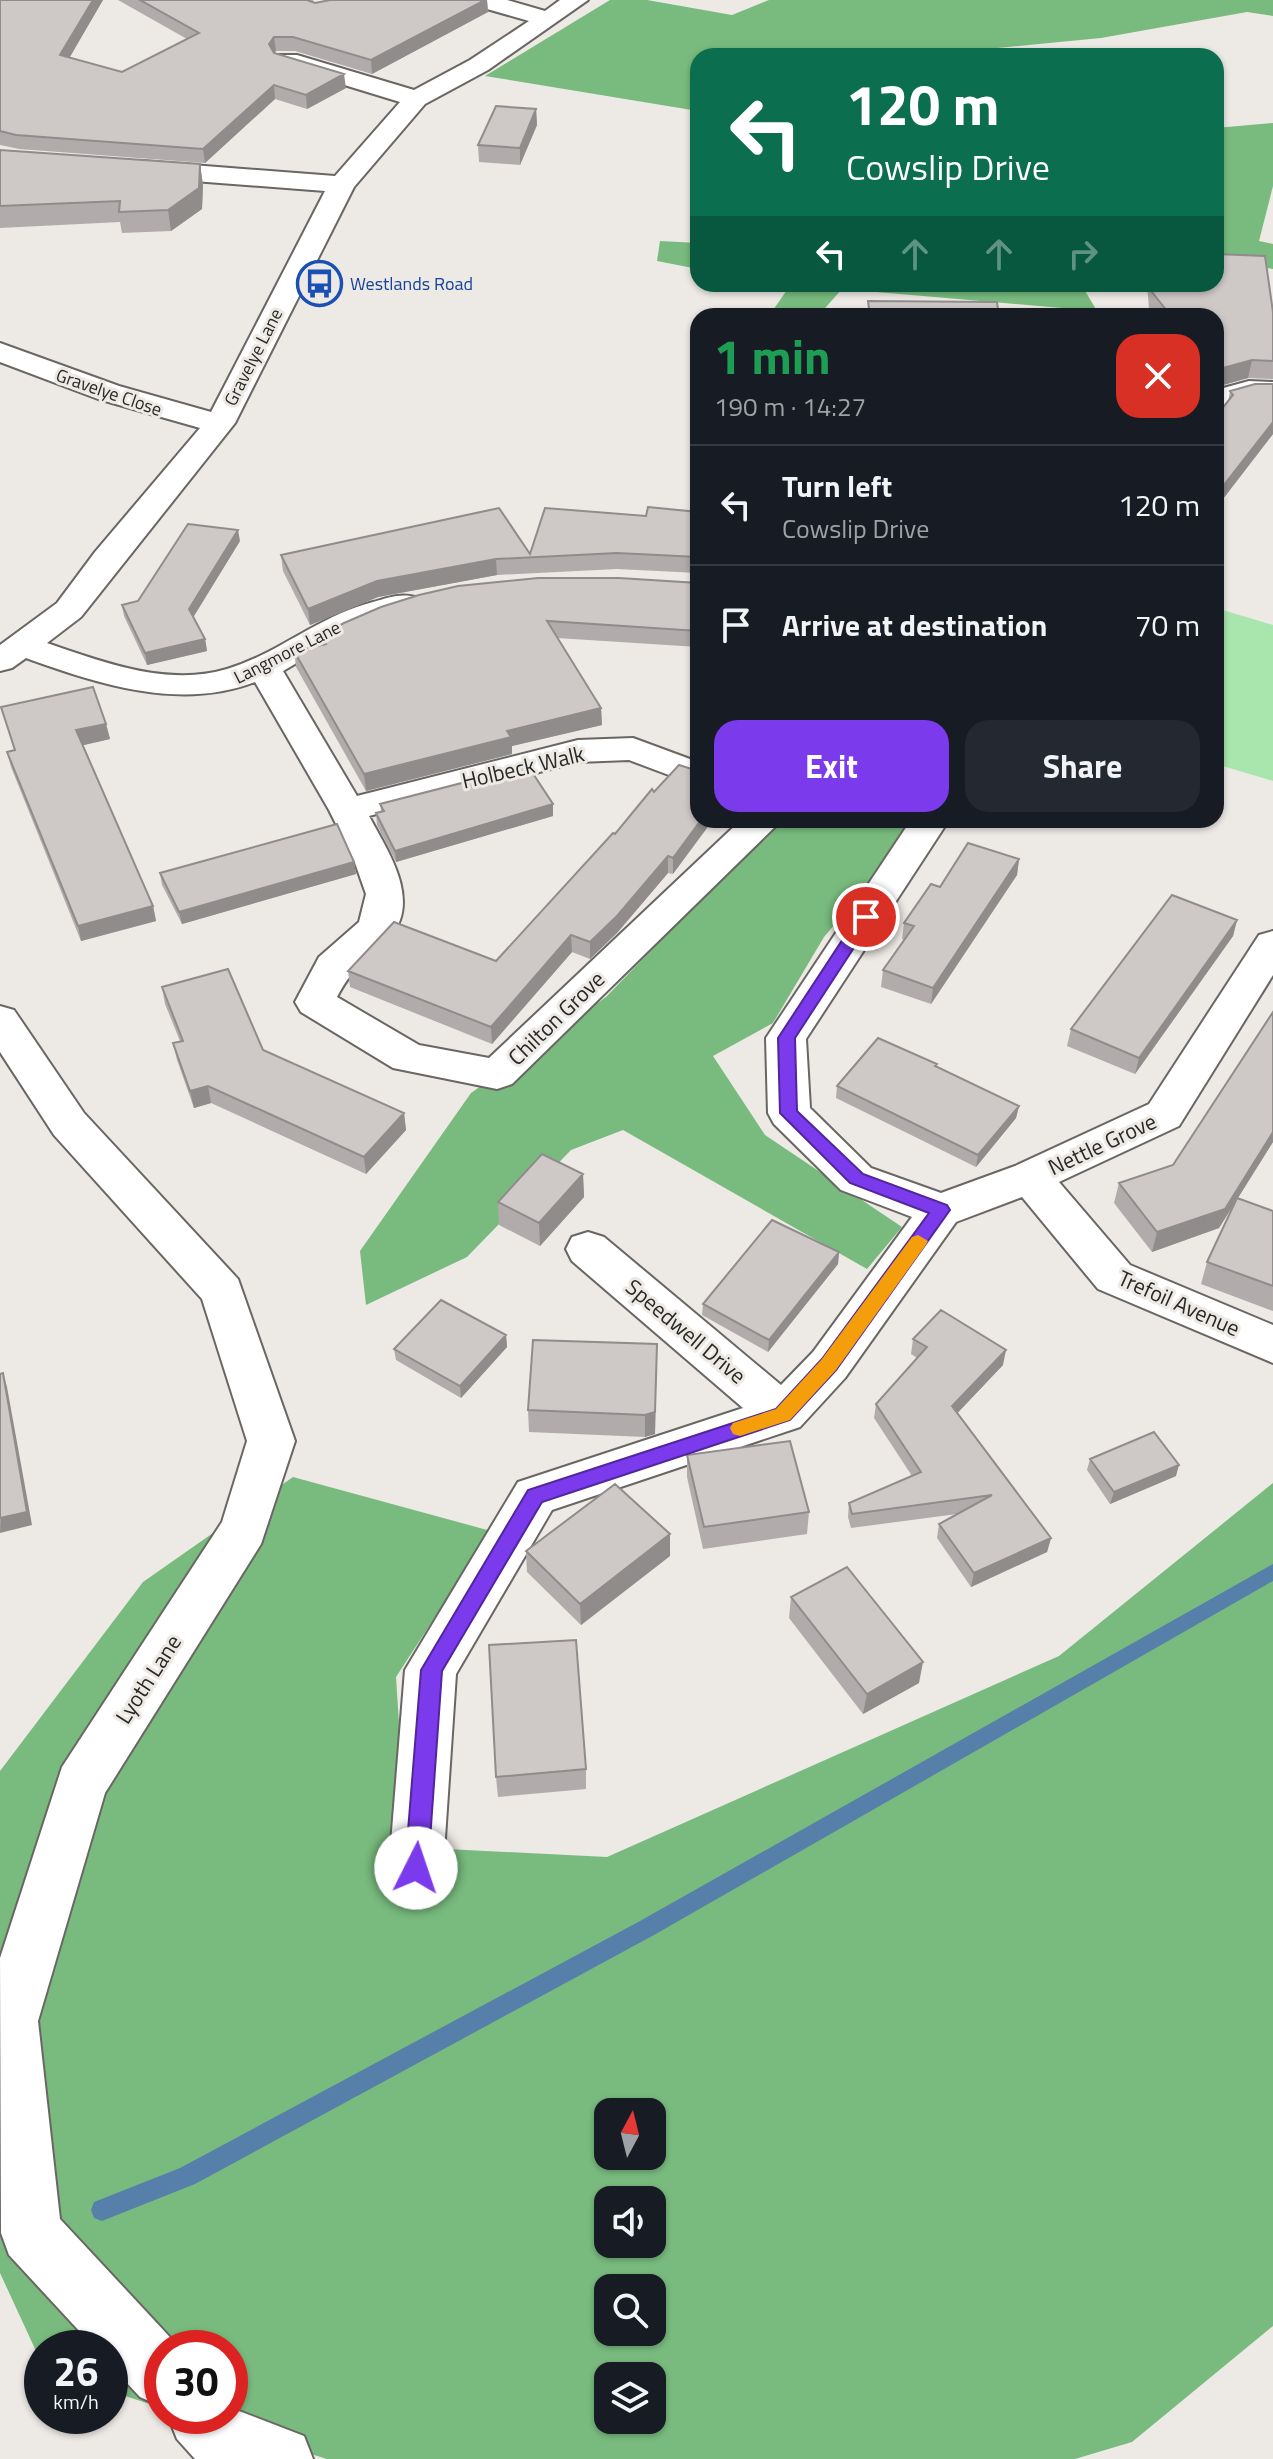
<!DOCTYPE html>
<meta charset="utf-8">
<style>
body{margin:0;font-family:"Titillium Web",sans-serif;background:#242831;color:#f1f3f6;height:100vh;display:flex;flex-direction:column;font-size:30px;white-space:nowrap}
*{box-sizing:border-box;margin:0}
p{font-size:26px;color:#9ea1a6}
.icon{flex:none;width:44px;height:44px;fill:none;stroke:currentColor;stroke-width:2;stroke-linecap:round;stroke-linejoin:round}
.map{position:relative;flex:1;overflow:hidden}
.drawer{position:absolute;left:690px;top:308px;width:534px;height:520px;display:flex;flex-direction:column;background:#171b24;border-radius:24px;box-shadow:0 2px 6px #0004}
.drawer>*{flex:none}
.hud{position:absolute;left:690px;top:48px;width:534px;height:244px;border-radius:24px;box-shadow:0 2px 6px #0004;background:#0b6e4f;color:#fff;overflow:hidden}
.needle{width:52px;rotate:7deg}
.controls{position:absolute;left:594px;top:2098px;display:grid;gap:16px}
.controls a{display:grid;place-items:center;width:72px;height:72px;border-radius:16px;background:#171b24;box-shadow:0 2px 6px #0004;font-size:40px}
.speed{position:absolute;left:24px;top:2330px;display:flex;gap:16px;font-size:40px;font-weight:700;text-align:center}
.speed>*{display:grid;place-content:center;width:104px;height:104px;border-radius:50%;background:#171b24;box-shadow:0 2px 6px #0004;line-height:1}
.speed small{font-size:20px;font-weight:400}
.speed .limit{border:12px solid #d22;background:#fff;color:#111}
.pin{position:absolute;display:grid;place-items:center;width:68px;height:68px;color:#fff;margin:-34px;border:4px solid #fff;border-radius:50%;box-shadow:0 2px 8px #0007}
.me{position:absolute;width:88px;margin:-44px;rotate:4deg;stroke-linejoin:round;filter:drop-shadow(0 0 6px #0008)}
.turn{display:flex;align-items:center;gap:28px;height:168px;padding:0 24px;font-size:36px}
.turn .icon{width:104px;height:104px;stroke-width:2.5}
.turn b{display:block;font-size:56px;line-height:68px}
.lanes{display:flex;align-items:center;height:76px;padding:0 24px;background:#0003;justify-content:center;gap:40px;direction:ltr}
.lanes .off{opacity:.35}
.round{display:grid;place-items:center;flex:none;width:84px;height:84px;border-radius:24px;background:#242831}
.head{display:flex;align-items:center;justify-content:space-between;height:136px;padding:0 24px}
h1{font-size:48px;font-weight:700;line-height:60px;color:#1e9e55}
.cta{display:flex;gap:16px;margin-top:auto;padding:16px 24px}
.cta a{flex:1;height:92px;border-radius:24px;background:#7c3aed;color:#fff;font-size:32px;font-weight:700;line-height:92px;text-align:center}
.cta a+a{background:#242831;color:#f1f3f6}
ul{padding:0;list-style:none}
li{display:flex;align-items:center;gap:24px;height:120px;padding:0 24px;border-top:2px solid #363941}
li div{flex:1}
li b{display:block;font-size:30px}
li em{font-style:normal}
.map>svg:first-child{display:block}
.green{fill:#a9e6ad}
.forest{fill:#79bb7e;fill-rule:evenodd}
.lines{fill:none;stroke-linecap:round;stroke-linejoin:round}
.stream{fill:#5680aa;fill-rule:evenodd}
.minor-casing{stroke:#696663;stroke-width:4}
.minor{fill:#fff;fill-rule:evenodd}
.wall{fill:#b1acab}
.shaded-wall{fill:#908c8b}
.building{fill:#cec8c7;stroke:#908c8b;stroke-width:2}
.route{fill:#7c3aed;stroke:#51269a;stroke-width:2}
.slow{fill:#f59e0b}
.labels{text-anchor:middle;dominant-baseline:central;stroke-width:6;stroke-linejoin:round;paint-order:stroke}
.far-transit-label{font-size:18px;fill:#164399;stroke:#ede9e5;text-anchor:start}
.far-street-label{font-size:18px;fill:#292826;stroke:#ede9e5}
.street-label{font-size:22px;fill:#292826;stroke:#ede9e5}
</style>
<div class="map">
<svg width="1273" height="2459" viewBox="0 0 1273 2459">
<rect width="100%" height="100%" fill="#ede9e5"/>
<path class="green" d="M 1216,608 L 1273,625 L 1273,781 L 1216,764 Z"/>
<path class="forest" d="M 610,0 L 647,0 L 732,15 L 769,0 L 1273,0 L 1273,16 L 1247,12 L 1101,38 L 913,56 L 698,56 L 698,111 L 485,76 Z
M 1273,123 L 1273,186 L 1259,241 L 1273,244 L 1273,269 L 1216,260 L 1216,128 Z
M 660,241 L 698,243 L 698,269 L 657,261 Z
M 775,284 L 1081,284 L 1097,311 L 842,289 L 818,316 L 769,316 L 789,287 Z
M 777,820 L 923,820 L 824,937 L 773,1023 L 713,1056 L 765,1135 L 902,1227 L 867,1269 L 623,1130 L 571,1150 L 467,1257 L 366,1305 L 360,1251 L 471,1093 L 606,997 Z
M 293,1477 L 491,1531 L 396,1677 L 407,1847 L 607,1857 L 1059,1656 L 1273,1483 L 1273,2326 L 1132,2442 L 1075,2459 L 327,2459 L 189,2416 L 230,2416 L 230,2348 L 162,2348 L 162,2408 L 110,2391 L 110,2348 L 42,2348 L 42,2364 L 0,2273 L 0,1771 L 143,1582 ZM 608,2112 L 652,2112 L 652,2156 L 608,2156 ZM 608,2200 L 652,2200 L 652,2244 L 608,2244 ZM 608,2288 L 652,2288 L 652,2332 L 608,2332 ZM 608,2376 L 652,2376 L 652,2420 L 608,2420 Z"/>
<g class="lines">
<path class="stream" d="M 1273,1564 L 1273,1581 L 654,1935 L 195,2184 L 102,2221 L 94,2218 L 91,2210 L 94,2202 L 180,2168 L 640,1921 Z"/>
<defs>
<path id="minor" d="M 469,0 L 507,0 L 545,11 L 560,0 L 588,0 L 488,70 L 425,104 L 354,187 L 235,423 L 81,617 L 47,643 C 102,662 168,687 227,669 C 280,653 316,617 373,602 C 388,598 400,593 415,597 L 420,604 L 415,611 L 353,630 L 283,671 L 357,796 L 578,740 L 633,738 L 698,762 L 698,786 L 629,760 L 578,762 L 369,816 C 387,850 422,900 390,937 C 368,962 354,964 337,997 L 419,1045 L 489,1058 L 741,820 L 782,820 L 512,1084 L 497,1089 L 393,1068 L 301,1012 L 295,1002 L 319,957 L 359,922 L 366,894 L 354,860 L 329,810 L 255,682 C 180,711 98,684 26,658 L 12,668 L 0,671 L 0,645 L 57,603 L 95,552 L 200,428 L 98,399 L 0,362 L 0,343 L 119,386 L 211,412 L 325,191 L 141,177 L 132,175 L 128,169 L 132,163 L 141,161 L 335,176 L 400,102 L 279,65 L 276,60 L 279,55 L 297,55 L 414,90 L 470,60 L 529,21 L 473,5 Z
M 1249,381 L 1273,382 L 1273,400 L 1251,399 L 1216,409 L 1216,390 Z
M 911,820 L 949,820 L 806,1039 L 810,1108 L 871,1168 L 941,1193 L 1015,1166 L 1149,1104 L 1259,935 L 1273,931 L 1273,975 L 1179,1126 L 1059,1182 L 1130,1265 L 1273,1325 L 1273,1363 L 1098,1289 L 1022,1197 L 956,1222 L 845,1378 L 800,1427 L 552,1510 L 456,1674 L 443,1868 L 435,1886 L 416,1894 L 397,1886 L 389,1868 L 405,1670 L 518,1482 L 743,1408 L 572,1261 L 566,1249 L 572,1237 L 588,1232 L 604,1237 L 781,1385 L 813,1352 L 912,1217 L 841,1190 L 774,1124 L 768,1113 L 766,1038 Z
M 0,1006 L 14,1010 L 84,1113 L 238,1279 L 295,1441 L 261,1544 L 105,1793 L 38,2021 L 60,2219 L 180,2348 L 162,2348 L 162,2407 L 140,2397 L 110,2365 L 110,2348 L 95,2348 L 9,2255 L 1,2233 L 0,1958 L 62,1767 L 222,1522 L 247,1441 L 202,1299 L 54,1135 L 0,1052 Z
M 230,2401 L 239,2411 L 304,2436 L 313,2459 L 195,2459 L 177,2439 L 168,2416 L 230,2416 Z"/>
</defs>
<use href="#minor" class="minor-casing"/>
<use href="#minor" class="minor"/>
</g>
<path class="wall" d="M 0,0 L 103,0 L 69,57 L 122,72 L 187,39 L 118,0 L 314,0 L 311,2 L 315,3 L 330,0 L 487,0 L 488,12 L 372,74 L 295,51 L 276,51 L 274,53 L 346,88 L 307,109 L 275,99 L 205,163 L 19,149 L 0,145 Z
M 536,109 L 537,125 L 520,165 L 479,162 L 478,145 Z
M 0,150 L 200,164 L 203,185 L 202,209 L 171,231 L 122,233 L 120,222 L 0,228 Z
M 1147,284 L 1216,284 L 1273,312 L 1273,379 L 1248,378 L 1216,387 L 1216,316 L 1154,316 L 1149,309 Z
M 1273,384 L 1273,434 L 1216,508 L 1216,416 L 1228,402 L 1230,391 Z
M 698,512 L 698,573 L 617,569 L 497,575 L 378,597 L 310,625 L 283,571 L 281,555 L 530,554 L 646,516 Z
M 240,541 L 193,617 L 205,639 L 207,651 L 147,665 L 124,616 L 122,605 L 138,601 Z
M 698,583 L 698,647 L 557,638 L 601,708 L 602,725 L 512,746 L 512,754 L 366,791 L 296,667 L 294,651 L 323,644 L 322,635 Z
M 1,707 L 106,724 L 110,739 L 83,745 L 153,906 L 156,921 L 81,941 L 11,767 L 7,752 L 14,750 Z
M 698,771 L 673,874 L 668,873 L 617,933 L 590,959 L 572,952 L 492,1044 L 350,987 L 348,971 L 496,961 L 654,792 Z
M 380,804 L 553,804 L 553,816 L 396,862 L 377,825 L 376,813 L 381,811 Z
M 1019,859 L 1017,875 L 931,1004 L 881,987 L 883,970 L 905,940 L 902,939 L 904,923 L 940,887 Z
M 354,862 L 356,874 L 182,924 L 162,885 L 160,873 Z
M 1237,920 L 1233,936 L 1135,1074 L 1067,1046 L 1071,1029 Z
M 162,987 L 263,1050 L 404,1113 L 406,1130 L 366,1174 L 211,1103 L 194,1108 L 177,1060 L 173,1043 L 180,1041 L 165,1004 Z
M 1273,1012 L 1273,1142 L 1238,1198 L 1273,1211 L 1273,1311 L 1201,1284 L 1207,1262 L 1234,1204 L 1219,1228 L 1152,1252 L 1114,1203 L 1119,1183 L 1173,1165 Z
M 936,1067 L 1019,1106 L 1016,1118 L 976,1167 L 836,1098 L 837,1086 Z
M 583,1174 L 584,1197 L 540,1246 L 499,1225 L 498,1202 Z
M 839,1252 L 838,1264 L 768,1352 L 702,1315 L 703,1304 Z
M 506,1335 L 507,1347 L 461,1398 L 396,1360 L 394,1349 Z
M 913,1339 L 1003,1365 L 957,1413 L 1051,1538 L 1047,1552 L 971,1587 L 937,1538 L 939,1524 L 957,1514 L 851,1528 L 848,1517 L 849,1503 L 912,1476 L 874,1418 L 876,1404 L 917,1358 L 911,1354 Z
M 657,1344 L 655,1434 L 645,1437 L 529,1432 L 528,1410 Z
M 687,1455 L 809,1512 L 807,1534 L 703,1549 L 687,1477 Z
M 1090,1459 L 1176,1476 L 1110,1504 L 1087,1470 Z
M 670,1534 L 670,1556 L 581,1625 L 527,1572 L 526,1551 Z
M 791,1597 L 919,1683 L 863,1714 L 789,1618 Z
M 586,1769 L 586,1789 L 498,1797 L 496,1777 Z"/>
<path class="shaded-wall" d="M 93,0 L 103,0 L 63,69 L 60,55 Z
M 485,0 L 487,0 L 488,12 L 372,74 L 371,60 Z
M 274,37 L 276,51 L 270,57 L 269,44 Z
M 344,74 L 346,88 L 307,109 L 306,95 Z
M 274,85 L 275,99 L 205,163 L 203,149 Z
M 536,109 L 537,125 L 520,165 L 520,148 Z
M 200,164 L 203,185 L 202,209 L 171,231 L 168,210 Z
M 1252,360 L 1248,378 L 1216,387 L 1216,377 L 1219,369 Z
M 1273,422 L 1273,434 L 1216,508 L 1220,490 Z
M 238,530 L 240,541 L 191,621 L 189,609 Z
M 496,559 L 497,575 L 378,597 L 310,625 L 308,609 L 377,581 Z
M 205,639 L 207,651 L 147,665 L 145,653 Z
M 601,708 L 602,725 L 512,746 L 512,754 L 366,791 L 364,774 L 507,731 Z
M 106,724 L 110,739 L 80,746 L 76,730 Z
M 553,804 L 553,816 L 396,862 L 395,851 Z
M 701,820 L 713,820 L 673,874 L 673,858 Z
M 668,856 L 668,873 L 617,933 L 590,959 L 590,942 Z
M 1019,859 L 1017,875 L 931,1004 L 933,988 Z
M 354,862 L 356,874 L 182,924 L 179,912 Z
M 153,906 L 156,921 L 81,941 L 78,926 Z
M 1237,920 L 1233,936 L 1135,1074 L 1139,1058 Z
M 571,935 L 572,952 L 492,1044 L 491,1027 Z
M 208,1086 L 211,1103 L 194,1108 L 190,1091 Z
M 1019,1106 L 1016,1118 L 976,1167 L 978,1155 Z
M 404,1113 L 406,1130 L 366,1174 L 364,1157 Z
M 1273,1132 L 1273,1142 L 1219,1228 L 1152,1252 L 1157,1232 Z
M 583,1174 L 584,1197 L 540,1246 L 539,1223 Z
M 839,1252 L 838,1264 L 768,1352 L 769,1340 Z
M 506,1335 L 507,1347 L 461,1398 L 460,1386 Z
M 657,1344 L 655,1434 L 645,1437 L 645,1415 Z
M 1006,1350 L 1003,1365 L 950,1421 L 952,1406 Z
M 3,1373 L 7,1387 L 32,1525 L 0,1533 Z
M 1179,1465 L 1176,1476 L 1110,1504 L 1114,1492 Z
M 670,1534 L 670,1556 L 581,1625 L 580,1604 Z
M 1051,1538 L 1047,1552 L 971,1587 L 974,1573 Z
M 923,1662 L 919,1683 L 863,1714 L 867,1694 Z"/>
<path class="building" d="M 0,0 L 93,0 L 60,55 L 122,72 L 199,33 L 140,0 L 307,0 L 315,3 L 330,0 L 485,0 L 371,60 L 293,37 L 274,37 L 269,44 L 274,53 L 344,74 L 306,95 L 274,85 L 203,149 L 16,135 L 0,131 Z
M 496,106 L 536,109 L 520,148 L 478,145 Z
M 0,150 L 200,164 L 199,188 L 168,210 L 119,212 L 120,201 L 0,206 Z
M 1216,254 L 1265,256 L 1273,312 L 1273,361 L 1252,360 L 1219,369 L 1217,374 L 1216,316 L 1171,316 L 1152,292 L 1152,284 L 1216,284 Z
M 868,301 L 997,302 L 999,316 L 870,316 Z
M 1255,384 L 1273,384 L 1273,422 L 1220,490 L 1216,488 L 1216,416 L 1233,395 L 1230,391 Z
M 648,507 L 698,512 L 698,557 L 617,553 L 496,559 L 377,581 L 308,609 L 281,555 L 499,508 L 530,554 L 545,508 L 646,516 Z
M 188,524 L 238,530 L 189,609 L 205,639 L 145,653 L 122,605 L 138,601 Z
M 538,578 L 619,578 L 698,583 L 698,631 L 547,621 L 601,708 L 507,731 L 511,737 L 364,774 L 294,651 L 326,644 L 322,635 L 344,623 L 381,607 L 419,595 L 458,586 Z
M 93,687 L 106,724 L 76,730 L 153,906 L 78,926 L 7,752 L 15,750 L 1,707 Z
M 679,765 L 698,771 L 698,820 L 701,820 L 673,858 L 668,856 L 617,916 L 590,942 L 571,935 L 491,1027 L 348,971 L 394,922 L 496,961 L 613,833 L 615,834 L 652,789 L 654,792 Z
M 528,766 L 553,804 L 395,851 L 376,813 L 384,811 L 380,804 Z
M 337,824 L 354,862 L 179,912 L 160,873 Z
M 968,843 L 1019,859 L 933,988 L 883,970 L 914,926 L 904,923 L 931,884 L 940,887 Z
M 1172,895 L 1237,920 L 1139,1058 L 1071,1029 Z
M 228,969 L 263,1050 L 404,1113 L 364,1157 L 208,1086 L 190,1091 L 173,1043 L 183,1041 L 162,987 Z
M 1273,1012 L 1273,1132 L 1225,1209 L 1157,1232 L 1119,1183 L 1173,1165 Z
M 878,1038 L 937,1064 L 935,1066 L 1019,1106 L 978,1155 L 837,1086 Z
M 542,1154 L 583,1174 L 539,1223 L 498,1202 Z
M 1237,1198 L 1273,1211 L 1273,1286 L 1207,1262 Z
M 772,1220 L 839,1252 L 769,1340 L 703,1304 Z
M 441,1300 L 506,1335 L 460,1386 L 394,1349 Z
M 941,1310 L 1006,1350 L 952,1406 L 1051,1538 L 974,1573 L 939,1524 L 992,1495 L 852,1514 L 849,1503 L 921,1472 L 876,1404 L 927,1347 L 913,1339 Z
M 533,1340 L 657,1344 L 655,1412 L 645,1415 L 528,1410 Z
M 3,1373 L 27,1512 L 0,1518 L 0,1374 Z
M 1154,1432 L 1179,1465 L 1114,1492 L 1090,1459 Z
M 790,1441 L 809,1512 L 704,1527 L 687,1455 Z
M 615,1484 L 670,1534 L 580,1604 L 526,1551 Z
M 847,1567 L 923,1662 L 867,1694 L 791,1597 Z
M 576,1640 L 586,1769 L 496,1777 L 489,1645 Z"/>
<path class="route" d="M 866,912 L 874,917 L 795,1038 L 797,1111 L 863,1174 L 947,1205 L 950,1210 L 836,1370 L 790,1420 L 542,1502 L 442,1671 L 428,1868 L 424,1876 L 416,1879 L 408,1876 L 405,1868 L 421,1670 L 528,1490 L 776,1409 L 822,1359 L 929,1213 L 850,1183 L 780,1113 L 778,1038 L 860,913 Z"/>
<path class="slow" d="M 918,1235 L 928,1241 L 925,1246 L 836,1370 L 790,1420 L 740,1436 L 733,1434 L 730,1428 L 733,1423 L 776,1409 L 822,1359 L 912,1237 Z"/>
<defs>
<symbol id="bus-ring" viewBox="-11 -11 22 22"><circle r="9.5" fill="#ede9e5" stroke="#1a4fb4" stroke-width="1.5"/><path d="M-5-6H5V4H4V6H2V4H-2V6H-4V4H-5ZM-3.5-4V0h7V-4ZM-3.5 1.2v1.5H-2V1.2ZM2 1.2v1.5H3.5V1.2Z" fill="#1a4fb4"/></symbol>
</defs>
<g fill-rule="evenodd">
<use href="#bus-ring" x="294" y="258" width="51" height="51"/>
</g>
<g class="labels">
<g class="far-transit-label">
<text x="350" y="283">Westlands Road</text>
</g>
<g class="far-street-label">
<text transform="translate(253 357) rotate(-63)">Gravelye Lane</text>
<text transform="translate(109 392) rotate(19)">Gravelye Close</text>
<text transform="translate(287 652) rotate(-27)">Langmore Lane</text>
</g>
<g class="street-label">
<text transform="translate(523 767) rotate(-13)">Holbeck Walk</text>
<text transform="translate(556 1018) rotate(-44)">Chilton Grove</text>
<text transform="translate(1102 1144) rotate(-25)">Nettle Grove</text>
<text transform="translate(1179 1303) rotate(24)">Trefoil Avenue</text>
<text transform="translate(686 1331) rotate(40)">Speedwell Drive</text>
<text transform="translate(148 1679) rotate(-57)">Lyoth Lane</text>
</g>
</g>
</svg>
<div class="controls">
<a><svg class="needle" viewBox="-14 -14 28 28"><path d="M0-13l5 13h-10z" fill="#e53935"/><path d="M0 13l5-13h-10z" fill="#9ea1a6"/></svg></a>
<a><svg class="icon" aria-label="sound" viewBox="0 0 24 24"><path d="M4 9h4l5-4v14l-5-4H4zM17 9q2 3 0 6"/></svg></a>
<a><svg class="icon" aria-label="search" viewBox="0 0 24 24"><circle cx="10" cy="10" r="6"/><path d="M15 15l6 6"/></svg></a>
<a><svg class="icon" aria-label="layers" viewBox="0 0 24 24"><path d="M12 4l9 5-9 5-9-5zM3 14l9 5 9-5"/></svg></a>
</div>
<div class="speed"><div>26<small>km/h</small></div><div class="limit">30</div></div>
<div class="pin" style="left:866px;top:917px;background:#d93025"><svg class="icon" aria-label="arrive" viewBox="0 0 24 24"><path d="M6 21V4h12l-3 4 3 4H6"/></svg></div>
<svg class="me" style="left:416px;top:1868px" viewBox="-20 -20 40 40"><circle r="19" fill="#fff"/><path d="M0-13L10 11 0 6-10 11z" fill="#7c3aed"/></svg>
<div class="hud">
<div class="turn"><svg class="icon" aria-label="left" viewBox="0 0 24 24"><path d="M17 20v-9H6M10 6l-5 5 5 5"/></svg><div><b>120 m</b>Cowslip Drive</div></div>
<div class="lanes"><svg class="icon" aria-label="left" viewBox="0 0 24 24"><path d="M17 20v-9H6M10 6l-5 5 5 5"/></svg><svg class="icon off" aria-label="ahead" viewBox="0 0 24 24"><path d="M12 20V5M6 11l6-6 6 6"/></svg><svg class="icon off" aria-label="ahead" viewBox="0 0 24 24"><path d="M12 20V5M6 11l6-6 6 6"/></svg><svg class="icon off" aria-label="right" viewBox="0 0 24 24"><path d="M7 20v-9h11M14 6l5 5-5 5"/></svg></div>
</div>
<section class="drawer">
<div class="head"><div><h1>1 min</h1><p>190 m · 14:27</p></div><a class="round" style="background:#d93025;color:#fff"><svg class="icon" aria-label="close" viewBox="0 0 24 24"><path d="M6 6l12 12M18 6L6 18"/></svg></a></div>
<ul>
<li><svg class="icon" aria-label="left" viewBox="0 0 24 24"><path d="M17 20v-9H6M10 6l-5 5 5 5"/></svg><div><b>Turn left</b><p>Cowslip Drive</p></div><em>120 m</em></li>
<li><svg class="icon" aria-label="arrive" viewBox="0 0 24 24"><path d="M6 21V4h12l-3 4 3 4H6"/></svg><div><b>Arrive at destination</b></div><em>70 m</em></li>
</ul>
<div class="cta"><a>Exit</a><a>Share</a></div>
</section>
</div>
